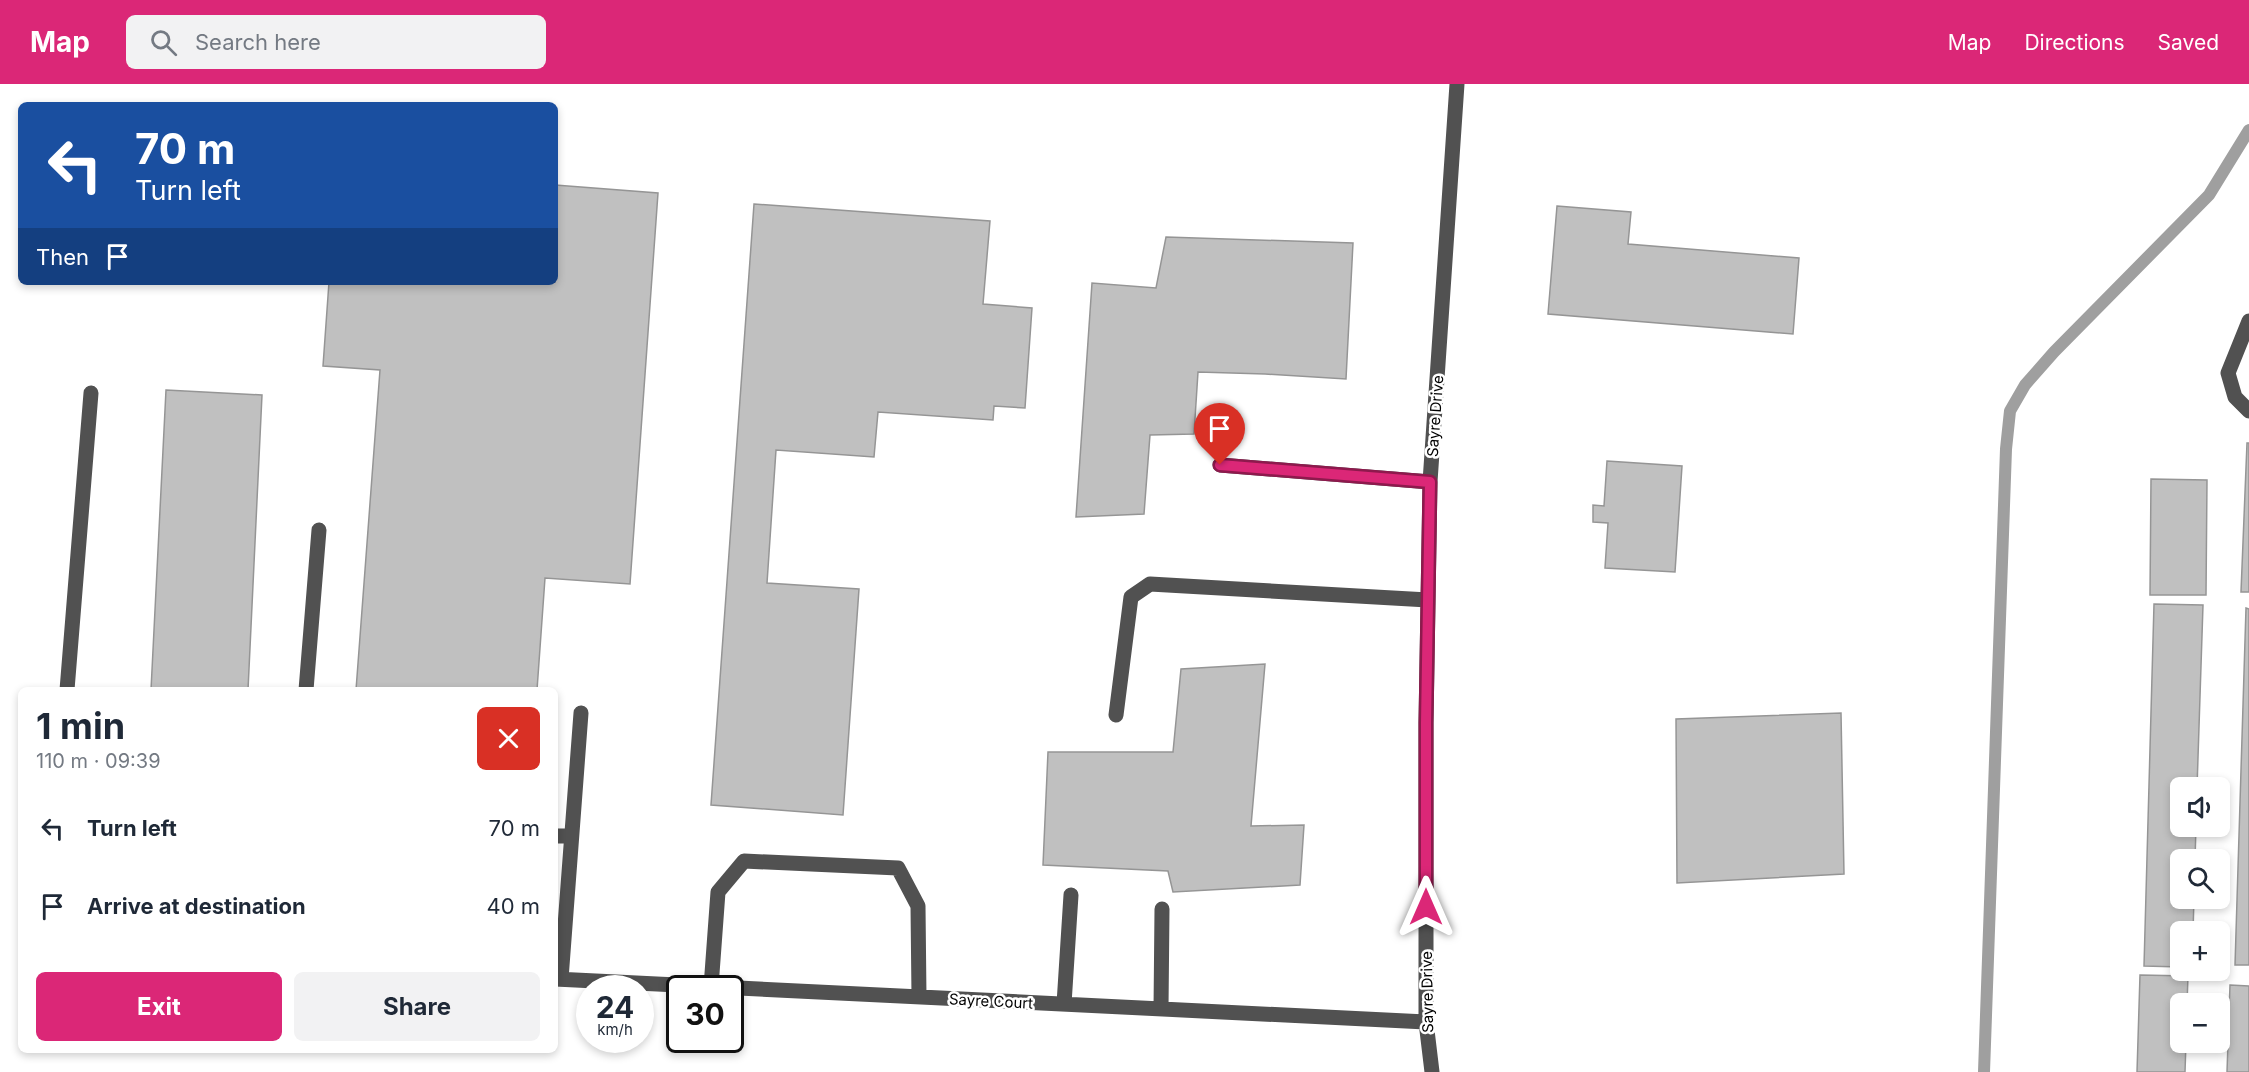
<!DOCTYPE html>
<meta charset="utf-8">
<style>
body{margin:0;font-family:Inter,sans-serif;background:#f2f2f3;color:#1f2937;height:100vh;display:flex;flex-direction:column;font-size:22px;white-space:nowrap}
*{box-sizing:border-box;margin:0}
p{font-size:20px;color:#747a83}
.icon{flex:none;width:33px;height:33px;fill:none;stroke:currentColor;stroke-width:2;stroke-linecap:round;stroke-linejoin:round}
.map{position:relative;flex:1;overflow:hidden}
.sheet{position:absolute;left:18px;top:603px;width:540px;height:366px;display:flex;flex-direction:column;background:#fff;border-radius:9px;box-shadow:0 3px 9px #0003}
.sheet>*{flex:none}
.top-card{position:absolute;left:18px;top:18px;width:540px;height:183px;border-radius:9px;box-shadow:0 3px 9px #0003;background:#1a4fa0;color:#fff;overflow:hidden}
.tools{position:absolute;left:2170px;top:693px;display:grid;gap:12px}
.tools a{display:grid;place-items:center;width:60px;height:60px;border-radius:9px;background:#fff;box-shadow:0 3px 9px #0003;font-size:30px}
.speed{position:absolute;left:576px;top:891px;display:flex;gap:12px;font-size:30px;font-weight:700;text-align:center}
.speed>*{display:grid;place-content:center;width:78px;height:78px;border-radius:50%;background:#fff;box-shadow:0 3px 9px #0003;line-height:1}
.speed small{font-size:15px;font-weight:400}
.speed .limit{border:3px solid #111;border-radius:9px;background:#fff;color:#111}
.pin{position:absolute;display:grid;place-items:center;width:51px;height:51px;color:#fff;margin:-62px -26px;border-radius:50% 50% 50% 0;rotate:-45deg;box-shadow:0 0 6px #0007}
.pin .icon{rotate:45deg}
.me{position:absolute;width:66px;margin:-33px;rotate:0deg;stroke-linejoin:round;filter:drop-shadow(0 0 4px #0008)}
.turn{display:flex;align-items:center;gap:21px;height:126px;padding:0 18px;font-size:27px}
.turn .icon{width:78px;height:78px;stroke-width:2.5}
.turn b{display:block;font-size:42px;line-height:51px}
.then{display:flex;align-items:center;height:57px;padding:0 18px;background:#0003;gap:12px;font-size:22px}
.round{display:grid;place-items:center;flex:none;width:63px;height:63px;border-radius:9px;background:#f2f2f3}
.summary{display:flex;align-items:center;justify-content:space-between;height:102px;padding:0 18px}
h1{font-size:36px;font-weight:700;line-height:45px}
.cta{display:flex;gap:12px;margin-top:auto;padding:12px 18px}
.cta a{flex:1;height:69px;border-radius:9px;background:#db2777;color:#fff;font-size:24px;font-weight:700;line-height:69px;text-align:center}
.cta a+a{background:#f2f2f3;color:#1f2937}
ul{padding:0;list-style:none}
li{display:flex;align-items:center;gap:18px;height:78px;padding:0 18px}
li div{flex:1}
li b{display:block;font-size:22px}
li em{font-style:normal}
header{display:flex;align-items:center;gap:36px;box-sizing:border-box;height:84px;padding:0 30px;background:#db2777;color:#fff}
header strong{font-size:28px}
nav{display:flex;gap:33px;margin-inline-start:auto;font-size:21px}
.search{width:420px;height:54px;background:#f2f2f3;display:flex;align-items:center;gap:15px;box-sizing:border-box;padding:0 21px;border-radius:9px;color:#747a83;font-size:22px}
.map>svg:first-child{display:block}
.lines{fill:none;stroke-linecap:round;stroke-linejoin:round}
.stream{stroke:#9f9f9f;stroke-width:12}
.building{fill:#c0c0c0;stroke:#959595;stroke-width:1.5}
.minor{stroke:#515151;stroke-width:15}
.route-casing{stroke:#8e194d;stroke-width:15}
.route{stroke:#db2777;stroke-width:10}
.labels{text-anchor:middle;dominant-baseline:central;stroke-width:5;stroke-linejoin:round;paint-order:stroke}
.street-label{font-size:15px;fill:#000;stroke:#fff}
</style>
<header>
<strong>Map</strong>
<div class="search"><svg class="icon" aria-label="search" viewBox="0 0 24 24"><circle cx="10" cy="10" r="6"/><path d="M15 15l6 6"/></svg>Search here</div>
<nav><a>Map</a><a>Directions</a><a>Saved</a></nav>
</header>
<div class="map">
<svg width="2249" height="988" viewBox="0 0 2249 988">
<rect width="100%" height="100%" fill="#fff"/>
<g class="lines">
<path class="stream" d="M 1984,988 L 2006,365 L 2010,327 L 2025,301 L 2054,268 L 2209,111 L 2249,46"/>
</g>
<path class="building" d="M 555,101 L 658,109 L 630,500 L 545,494 L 537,606 L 356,606 L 380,286 L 323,282 L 329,198 L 555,198 Z
M 754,120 L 990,137 L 983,220 L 1032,224 L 1025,324 L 994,322 L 993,336 L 878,328 L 874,373 L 776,366 L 767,499 L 859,505 L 843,731 L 711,721 Z
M 1557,122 L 1631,128 L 1628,160 L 1799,174 L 1793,250 L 1548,230 Z
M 1166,153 L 1353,159 L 1346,295 L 1265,290 L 1198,288 L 1194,350 L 1150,351 L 1144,430 L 1076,433 L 1092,199 L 1156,204 Z
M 166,306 L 262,311 L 248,606 L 151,606 Z
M 2247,359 L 2249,359 L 2249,508 L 2241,508 Z
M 1607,377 L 1682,382 L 1675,488 L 1605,484 L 1608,439 L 1593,438 L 1593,421 L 1604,422 Z
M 2151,395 L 2207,396 L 2206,511 L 2150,511 Z
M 2154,520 L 2203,521 L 2197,704 L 2181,704 L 2181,742 L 2196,742 L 2195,776 L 2181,776 L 2181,814 L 2194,814 L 2193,848 L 2181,848 L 2181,883 L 2144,882 Z
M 2246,524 L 2249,525 L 2249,881 L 2235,881 Z
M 1265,580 L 1251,742 L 1304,741 L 1300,801 L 1173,808 L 1168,787 L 1043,781 L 1048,668 L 1173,668 L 1181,585 Z
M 1841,629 L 1844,790 L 1677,799 L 1676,635 Z
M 2140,891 L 2188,892 L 2187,920 L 2181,920 L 2181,958 L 2186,958 L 2185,988 L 2137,988 Z
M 2230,901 L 2249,902 L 2249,988 L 2227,988 Z"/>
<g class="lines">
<path class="minor" d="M 2249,237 L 2228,289 L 2235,313 L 2249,327
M 1220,381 L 1430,398
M 67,606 L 91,309
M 306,606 L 319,446
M 1116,631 L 1131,513 L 1150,500 L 1428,516
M 555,752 L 571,752
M 555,895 L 1426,938
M 561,895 L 581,629
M 711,903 L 718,808 L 744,777 L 898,784 L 918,822 L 919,913
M 1064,920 L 1071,811
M 1161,925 L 1162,825
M 1432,988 L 1426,938 L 1426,639 L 1430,398 L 1457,0"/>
</g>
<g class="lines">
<defs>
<path id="route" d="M 1220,381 L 1430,398 L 1426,639 L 1426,823"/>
</defs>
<use href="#route" class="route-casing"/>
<use href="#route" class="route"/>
</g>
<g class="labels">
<g class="street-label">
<text transform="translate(1435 332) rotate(-86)">Sayre Drive</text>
<text transform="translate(1427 908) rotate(-91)">Sayre Drive</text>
<text transform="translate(991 917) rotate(3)">Sayre Court</text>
</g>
</g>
</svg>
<div class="tools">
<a><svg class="icon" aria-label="sound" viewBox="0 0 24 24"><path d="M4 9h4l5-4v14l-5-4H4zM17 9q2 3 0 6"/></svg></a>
<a><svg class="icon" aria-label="search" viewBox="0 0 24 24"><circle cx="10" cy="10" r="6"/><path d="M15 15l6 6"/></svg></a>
<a>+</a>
<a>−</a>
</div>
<div class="speed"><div>24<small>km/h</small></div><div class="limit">30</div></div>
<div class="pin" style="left:1220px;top:381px;background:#d93025"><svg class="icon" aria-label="arrive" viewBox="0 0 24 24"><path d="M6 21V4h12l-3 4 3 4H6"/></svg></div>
<svg class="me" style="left:1426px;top:823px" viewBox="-20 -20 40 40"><path d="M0-17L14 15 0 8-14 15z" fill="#db2777" stroke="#fff" stroke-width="4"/></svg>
<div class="top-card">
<div class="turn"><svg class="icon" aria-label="left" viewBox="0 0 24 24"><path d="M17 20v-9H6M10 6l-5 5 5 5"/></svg><div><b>70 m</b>Turn left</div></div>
<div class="then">Then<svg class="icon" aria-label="arrive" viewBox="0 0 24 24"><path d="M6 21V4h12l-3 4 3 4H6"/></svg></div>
</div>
<section class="sheet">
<div class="summary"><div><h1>1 min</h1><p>110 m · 09:39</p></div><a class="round" style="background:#d93025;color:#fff"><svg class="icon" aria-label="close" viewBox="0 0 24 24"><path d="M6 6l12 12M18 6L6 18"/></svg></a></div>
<ul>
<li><svg class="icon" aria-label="left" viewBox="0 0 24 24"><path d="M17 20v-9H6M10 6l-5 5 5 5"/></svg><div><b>Turn left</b></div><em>70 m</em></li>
<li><svg class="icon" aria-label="arrive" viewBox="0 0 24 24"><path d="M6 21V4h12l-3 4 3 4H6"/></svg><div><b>Arrive at destination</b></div><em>40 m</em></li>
</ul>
<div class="cta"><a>Exit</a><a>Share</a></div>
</section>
</div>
